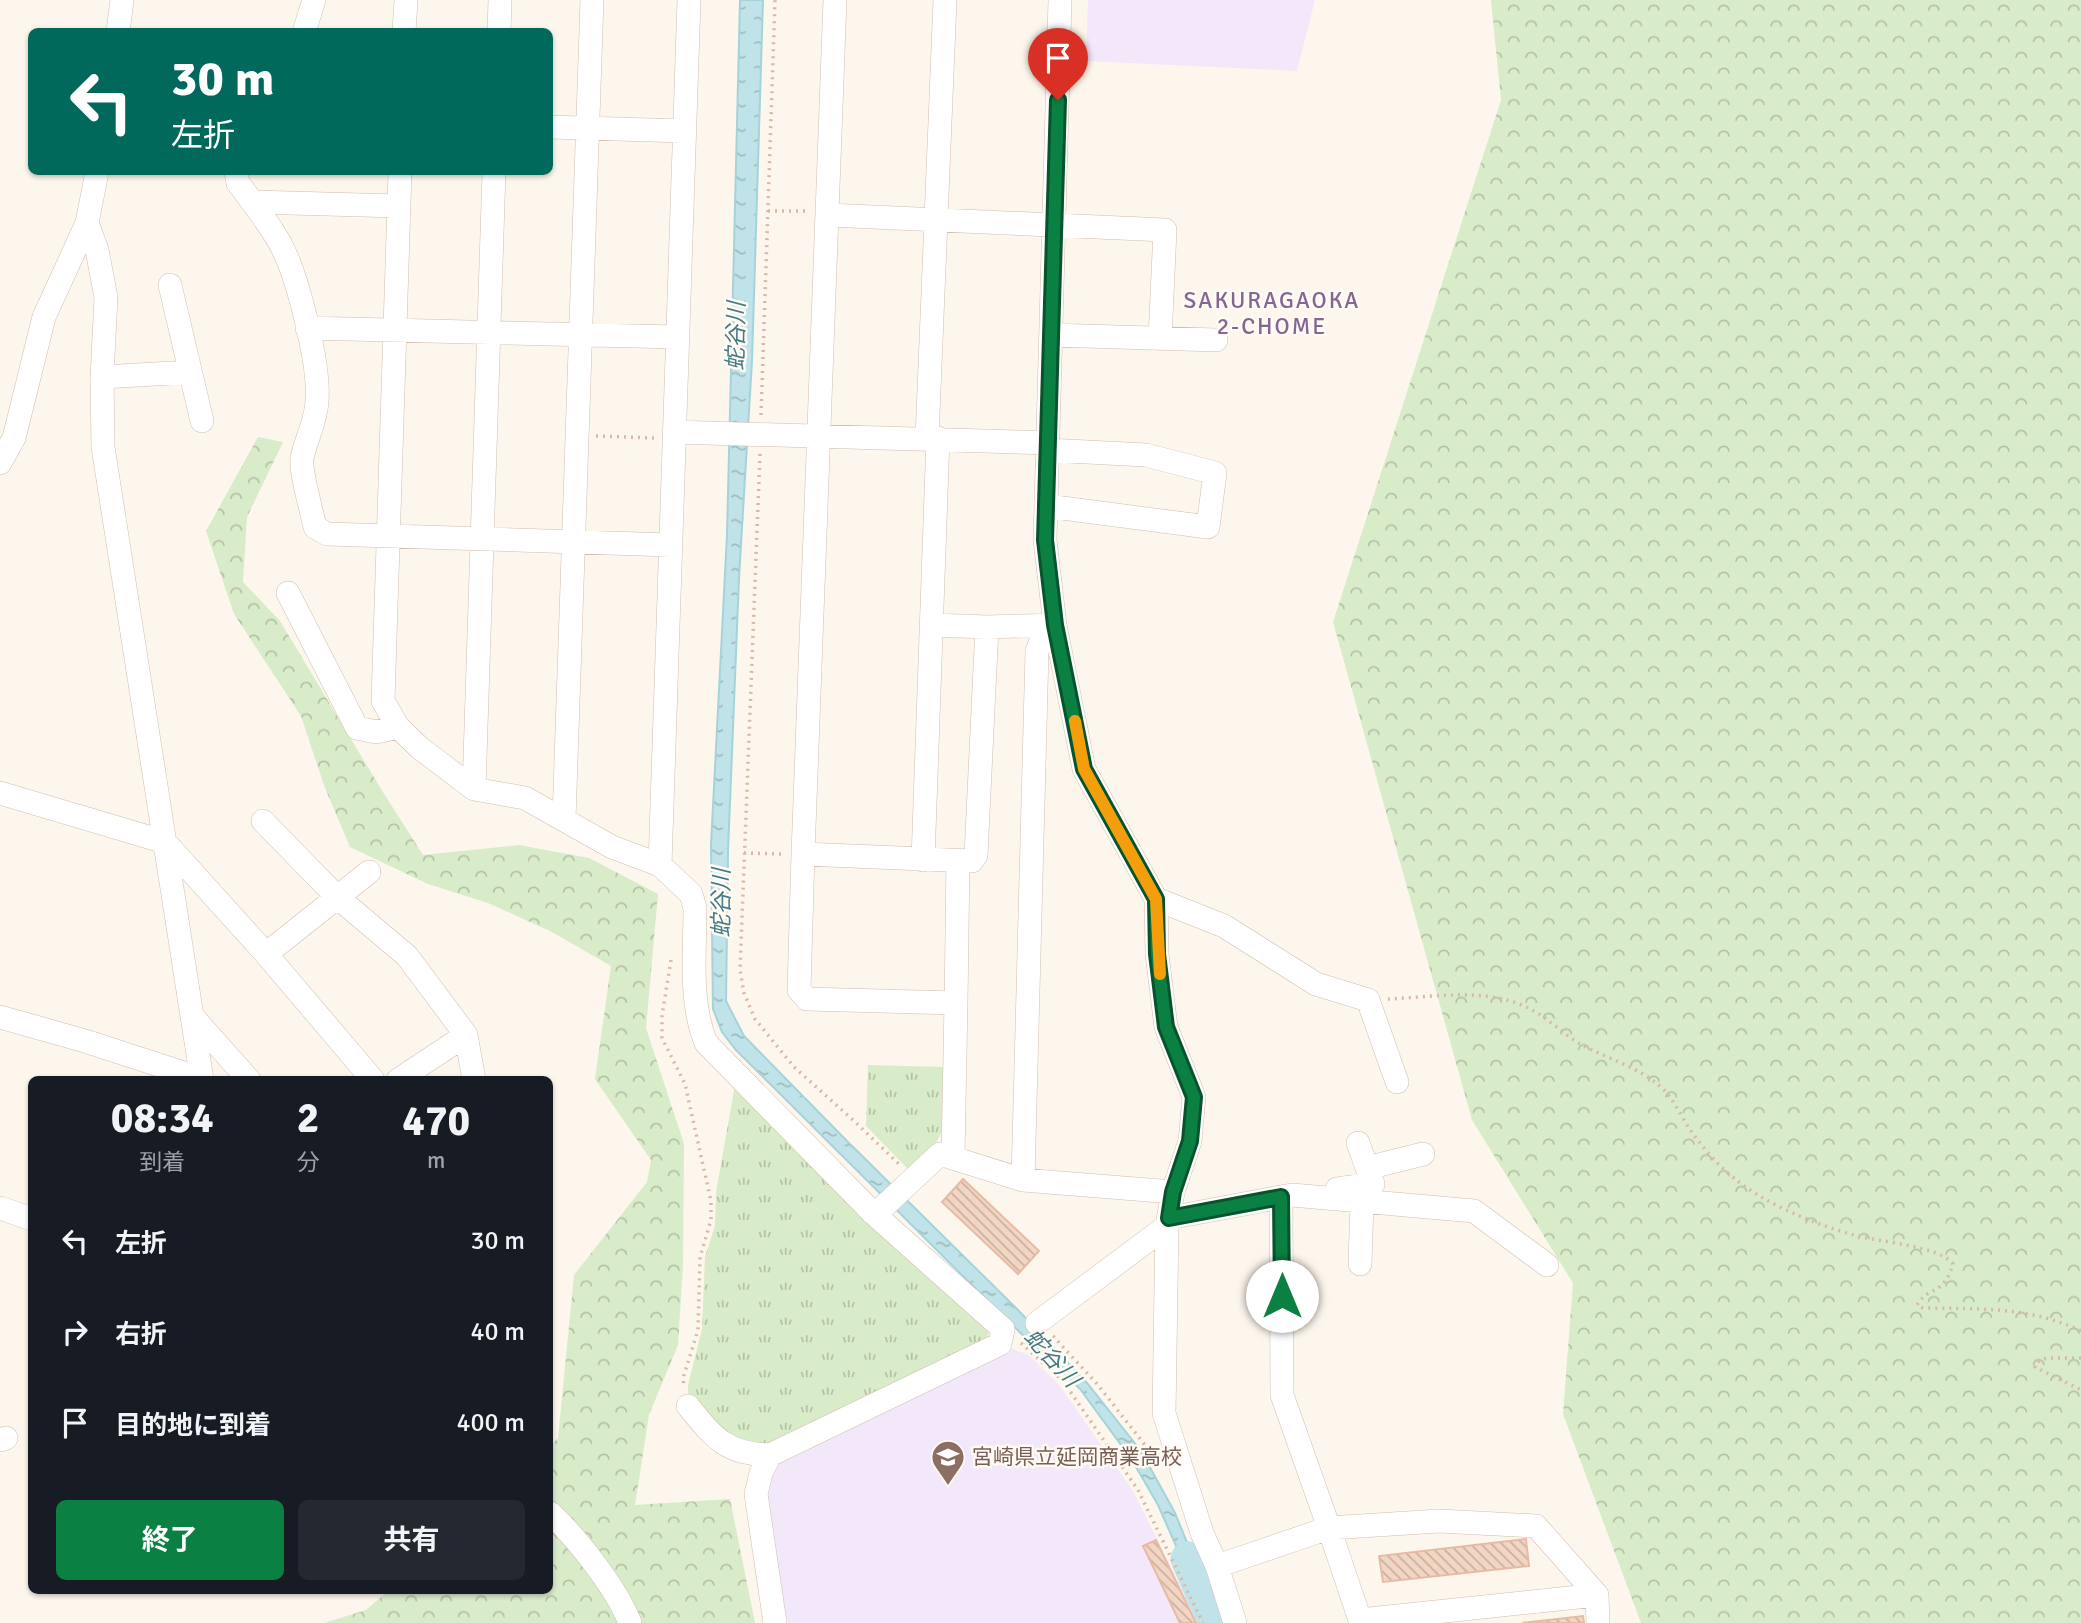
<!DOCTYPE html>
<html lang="ja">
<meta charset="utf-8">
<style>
body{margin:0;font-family:Signika,"Noto Sans JP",sans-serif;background:#242831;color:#f1f3f6;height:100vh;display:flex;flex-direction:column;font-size:26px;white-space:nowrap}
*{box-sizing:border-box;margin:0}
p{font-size:23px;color:#9ea1a6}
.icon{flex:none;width:38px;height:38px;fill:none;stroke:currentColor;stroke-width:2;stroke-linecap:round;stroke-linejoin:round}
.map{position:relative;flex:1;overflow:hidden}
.details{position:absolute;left:28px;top:1076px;width:525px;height:518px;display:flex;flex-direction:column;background:#171b24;border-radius:10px;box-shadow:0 2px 5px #0004}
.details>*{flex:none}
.hud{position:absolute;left:28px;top:28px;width:525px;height:147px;border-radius:10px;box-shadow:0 2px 5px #0004;background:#00695c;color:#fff;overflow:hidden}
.pin{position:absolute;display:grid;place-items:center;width:60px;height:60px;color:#fff;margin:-72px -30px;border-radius:50% 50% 50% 0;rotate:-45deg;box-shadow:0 0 7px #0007}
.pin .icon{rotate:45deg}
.me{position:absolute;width:77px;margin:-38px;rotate:0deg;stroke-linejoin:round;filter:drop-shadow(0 0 5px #0008)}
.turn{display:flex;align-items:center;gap:24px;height:147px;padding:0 28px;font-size:32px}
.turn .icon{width:91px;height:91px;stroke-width:2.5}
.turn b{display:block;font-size:49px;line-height:60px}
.eta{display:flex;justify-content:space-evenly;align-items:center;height:119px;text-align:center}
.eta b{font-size:42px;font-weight:700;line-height:49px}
.action{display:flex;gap:14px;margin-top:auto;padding:14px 28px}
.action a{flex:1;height:80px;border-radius:10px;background:#0b8043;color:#fff;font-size:28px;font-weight:700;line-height:80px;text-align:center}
.action a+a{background:#242831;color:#f1f3f6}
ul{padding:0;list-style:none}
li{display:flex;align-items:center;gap:21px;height:91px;padding:0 28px}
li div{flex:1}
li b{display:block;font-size:26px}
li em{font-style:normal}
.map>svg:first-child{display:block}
.education{fill:#f3e8fa}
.forest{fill:url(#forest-crowns)}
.park{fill:url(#park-tufts)}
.water{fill:url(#water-ripples);stroke:#a5d3da;stroke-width:2}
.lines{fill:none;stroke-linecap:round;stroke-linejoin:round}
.river{stroke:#bfe3e8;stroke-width:35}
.building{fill:url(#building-back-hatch);stroke:#e6bba3;stroke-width:2}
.minor-casing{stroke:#d1beb0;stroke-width:24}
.path{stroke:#d9b8a5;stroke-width:3.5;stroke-dasharray:2 5;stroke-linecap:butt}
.minor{stroke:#fff;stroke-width:23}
.route-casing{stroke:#07532c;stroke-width:18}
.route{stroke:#0b8043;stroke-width:12}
.slow{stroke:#f59e0b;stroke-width:12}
.labels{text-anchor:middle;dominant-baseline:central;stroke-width:5;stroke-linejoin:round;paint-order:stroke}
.education-label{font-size:21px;fill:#785e54;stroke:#fffaf3;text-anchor:start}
.neighbourhood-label{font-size:23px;letter-spacing:2px;fill:#846695;stroke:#fffaf3}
.water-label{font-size:23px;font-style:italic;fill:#437c86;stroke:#fffaf3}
</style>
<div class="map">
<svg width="2081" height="1623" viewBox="0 0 2081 1623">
<defs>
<pattern id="forest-crowns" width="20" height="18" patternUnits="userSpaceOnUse" patternTransform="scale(1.75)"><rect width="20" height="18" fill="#d8ecc9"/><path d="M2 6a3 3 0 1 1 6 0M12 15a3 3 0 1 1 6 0" fill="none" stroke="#b4c2a5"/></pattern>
<pattern id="park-tufts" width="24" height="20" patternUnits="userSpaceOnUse" patternTransform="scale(1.75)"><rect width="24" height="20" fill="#d8ecc9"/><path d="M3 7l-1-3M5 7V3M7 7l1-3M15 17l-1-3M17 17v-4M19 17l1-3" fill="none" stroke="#b4c2a5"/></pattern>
<pattern id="water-ripples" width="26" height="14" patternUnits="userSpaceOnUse" patternTransform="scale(1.75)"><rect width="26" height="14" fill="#bfe3e8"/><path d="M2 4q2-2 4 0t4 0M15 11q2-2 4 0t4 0" fill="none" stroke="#a0bbbe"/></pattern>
<pattern id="building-back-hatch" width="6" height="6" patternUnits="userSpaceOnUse" patternTransform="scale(1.75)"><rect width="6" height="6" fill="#f3d5c3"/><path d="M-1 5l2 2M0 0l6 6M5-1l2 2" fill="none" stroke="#cab0a1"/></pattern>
</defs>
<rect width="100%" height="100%" fill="#fdf6ec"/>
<path class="education" d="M 1088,0 L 1315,0 L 1297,71 L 1086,61 Z
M 1010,1348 L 1029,1355 L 1060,1386 L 1133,1491 L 1199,1623 L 783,1623 L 765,1495 L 777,1459 Z"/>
<path class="forest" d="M 1491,0 L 2081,0 L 2081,1623 L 1641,1623 L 1563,1414 L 1573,1283 L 1472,1120 L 1333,622 L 1501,100 Z
M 258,437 L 283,442 L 247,517 L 243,582 L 280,621 L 381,789 L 423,855 L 519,845 L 589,858 L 658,894 L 646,1028 L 684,1144 L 683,1265 L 678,1345 L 649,1415 L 635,1505 L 730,1499 L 755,1623 L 324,1623 L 366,1610 L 388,1591 L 550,1591 L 550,1446 L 558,1438 L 574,1275 L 647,1182 L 651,1160 L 595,1079 L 611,966 L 552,932 L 488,903 L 428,884 L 350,847 L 325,788 L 301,716 L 234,614 L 206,531 Z"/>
<path class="park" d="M 868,1065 L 945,1067 L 944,1128 L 937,1141 L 908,1169 L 866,1126 Z
M 735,1085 L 989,1330 L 987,1343 L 764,1451 L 730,1440 L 688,1395 L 688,1385 L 702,1329 L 705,1257 L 715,1225 L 716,1192 Z"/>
<path class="water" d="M 740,0 L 763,0 L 752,361 L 739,578 L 728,852 L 726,1001 L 744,1036 L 847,1141 L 1017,1309 L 1087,1383 L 1141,1451 L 1175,1513 L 1195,1562 L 1214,1623 L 1210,1623 L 1158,1505 L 1132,1460 L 1080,1389 L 1007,1320 L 736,1050 L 722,1032 L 713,1009 L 711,845 L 727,535 Z"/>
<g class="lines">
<path class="river" d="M 1188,1559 L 1216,1623"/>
</g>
<path class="building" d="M 963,1179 L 1039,1251 L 1018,1274 L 942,1202 Z
M 1526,1539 L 1529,1566 L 1383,1582 L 1379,1556 Z
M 1156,1540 L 1196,1623 L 1180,1623 L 1143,1546 Z
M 1583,1616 L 1584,1623 L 1522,1623 Z"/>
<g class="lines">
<defs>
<path id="minor" d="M 1060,0 L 1045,540 L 1055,625 L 1084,769 L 1156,899 L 1157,954 L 1166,1027 L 1194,1097 L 1190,1141 L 1173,1192 L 1167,1226 L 1164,1413 L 1202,1533 L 1217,1566 L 1235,1623
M 118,32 L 122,0
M 304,32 L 314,0
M 404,32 L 406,0
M 499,32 L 500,0
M 550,127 L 684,131
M 236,172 L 238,183 C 253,203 269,223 281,245 C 298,277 320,365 317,401 C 316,422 306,439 302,458 C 300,471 312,512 315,527 L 327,534 L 671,545
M 400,172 L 383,701 L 398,727 L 420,748 L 474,789
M 494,172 L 474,789 L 525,798 L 612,847 L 660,865 L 689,0
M 253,202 L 398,206
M 828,215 L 1165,230 L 1160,339
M 87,223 L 97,250 L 106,297 L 102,377 L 103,447 L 202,1080
M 170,285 L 202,421
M 307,328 L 676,337
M 1052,335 L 1216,340
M 102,377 L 190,372
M 674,432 L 1048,443
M 927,439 L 945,0
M 0,463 L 14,438 L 44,317 L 87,223 L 97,172
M 1047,506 L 1208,527 L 1215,473 L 1146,455 L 1048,450
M 288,593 L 357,728 L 376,732 L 398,727
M 933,625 L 987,627 L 1055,625
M 0,793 L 165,842 L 266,954 L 373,1080
M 564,819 L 592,0
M 263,821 L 337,897 L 407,956 L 466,1035 L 474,1080
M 803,854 L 835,0
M 923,860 L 938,438
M 958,861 L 956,1003 L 807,999 L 799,990 L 803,854 L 972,861 L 976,855 L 987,627
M 660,865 L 691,894 L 695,908 C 695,953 689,1001 706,1043 L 873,1213 L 1003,1329 L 1000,1344 L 770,1455 C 726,1454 714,1438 688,1406
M 1156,899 L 1224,926 L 1316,984 L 1368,1000 L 1397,1082
M 266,954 L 369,872
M 192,1016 L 249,1080
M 0,1017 L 85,1041 L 202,1079
M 398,1080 L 466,1035
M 953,1158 L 956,1003
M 1367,1168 L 1423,1154
M 1023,1180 L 1037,651 L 1043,637 L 1055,625
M 1337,1189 L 1373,1184 L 1358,1143
M 1281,1197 L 1292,1195 L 1474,1211 L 1547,1265
M 0,1208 L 32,1219
M 873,1213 L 881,1209 L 940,1154 L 1023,1180 L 1173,1192
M 1169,1218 L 1281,1197 L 1282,1395 L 1329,1528 L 1439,1521 L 1536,1526 L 1597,1595 L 1598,1623
M 1360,1264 L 1362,1201
M 1037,1323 L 1167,1226
M 0,1440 L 6,1438
M 770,1455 L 761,1473 L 756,1494 L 775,1623
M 550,1513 C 577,1538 617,1589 630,1623
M 1217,1566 L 1329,1528 L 1361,1623
M 1360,1620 L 1597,1595"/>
</defs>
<use href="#minor" class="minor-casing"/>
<path class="path" d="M 768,211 L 808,211
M 761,415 L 775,0
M 596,436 L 655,438
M 760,454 L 740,970 L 744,993 L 755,1019 L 794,1067 L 853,1120 L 899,1164
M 744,853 L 783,854
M 671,960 L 662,1016 L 662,1038 L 685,1084 L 711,1201 L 711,1220 L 700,1257 L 698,1330 L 684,1375 L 683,1388
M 1388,999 C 1436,997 1490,986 1534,1011 C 1552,1021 1567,1038 1586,1047 C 1612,1060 1645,1070 1665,1091 C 1675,1102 1682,1118 1691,1131 C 1716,1166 1740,1187 1778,1206 C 1804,1219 1831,1229 1858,1236 C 1880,1242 1940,1246 1953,1264 C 1943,1297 1929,1285 1917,1305 L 1923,1308 C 1979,1309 2028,1306 2081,1331
M 1053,1336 L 1098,1385 L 1155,1458
M 1021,1343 L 1063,1381 L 1138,1490 L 1203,1623
M 2081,1358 L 2047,1358 L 2037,1362 L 2035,1367 L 2081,1390"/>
<use href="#minor" class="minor"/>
</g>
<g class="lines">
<defs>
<path id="route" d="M 1058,100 L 1045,540 L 1055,625 L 1084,769 L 1156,899 L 1157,954 L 1166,1027 L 1194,1097 L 1190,1141 L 1173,1192 L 1169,1218 L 1281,1197 L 1282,1296"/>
</defs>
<use href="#route" class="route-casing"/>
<use href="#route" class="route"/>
<path class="slow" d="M 1075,721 L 1084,769 L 1156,899 L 1160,974"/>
</g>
<defs>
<symbol id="school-pin" viewBox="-11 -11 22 30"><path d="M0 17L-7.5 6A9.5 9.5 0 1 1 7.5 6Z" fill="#8d6e63" stroke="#fffaf3"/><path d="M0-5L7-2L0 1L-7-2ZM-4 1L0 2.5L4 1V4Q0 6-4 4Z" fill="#fff"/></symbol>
</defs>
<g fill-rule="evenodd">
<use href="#school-pin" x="929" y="1438" width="38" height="52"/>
</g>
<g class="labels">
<g class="education-label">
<text x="972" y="1457">宮崎県立延岡商業高校</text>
</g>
<g class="neighbourhood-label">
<text x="1272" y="300">SAKURAGAOKA<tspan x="1272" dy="26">2-CHOME</tspan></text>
</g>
<g class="water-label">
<text transform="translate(736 336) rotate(-89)">蛇谷川</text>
<text transform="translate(721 903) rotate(-90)">蛇谷川</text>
<text transform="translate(1052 1358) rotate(48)">蛇谷川</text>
</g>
</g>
</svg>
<div class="pin" style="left:1058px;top:100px;background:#d93025"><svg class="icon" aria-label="arrive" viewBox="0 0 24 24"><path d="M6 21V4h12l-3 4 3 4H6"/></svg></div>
<svg class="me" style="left:1282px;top:1296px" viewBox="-20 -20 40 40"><circle r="19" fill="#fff"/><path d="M0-13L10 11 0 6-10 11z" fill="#0b8043"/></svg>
<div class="hud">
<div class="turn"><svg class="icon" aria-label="left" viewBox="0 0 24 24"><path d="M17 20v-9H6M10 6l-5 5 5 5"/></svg><div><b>30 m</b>左折</div></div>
</div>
<section class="details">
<div class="eta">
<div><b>08:34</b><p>到着</p></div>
<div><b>2</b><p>分</p></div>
<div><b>470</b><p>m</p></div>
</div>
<ul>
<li><svg class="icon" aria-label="left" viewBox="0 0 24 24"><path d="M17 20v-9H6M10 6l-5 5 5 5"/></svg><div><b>左折</b></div><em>30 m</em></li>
<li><svg class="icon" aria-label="right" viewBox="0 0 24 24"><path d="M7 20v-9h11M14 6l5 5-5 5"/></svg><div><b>右折</b></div><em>40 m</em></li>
<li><svg class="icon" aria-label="arrive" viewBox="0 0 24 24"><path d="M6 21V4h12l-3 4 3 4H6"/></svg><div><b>目的地に到着</b></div><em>400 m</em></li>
</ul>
<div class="action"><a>終了</a><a>共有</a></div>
</section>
</div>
